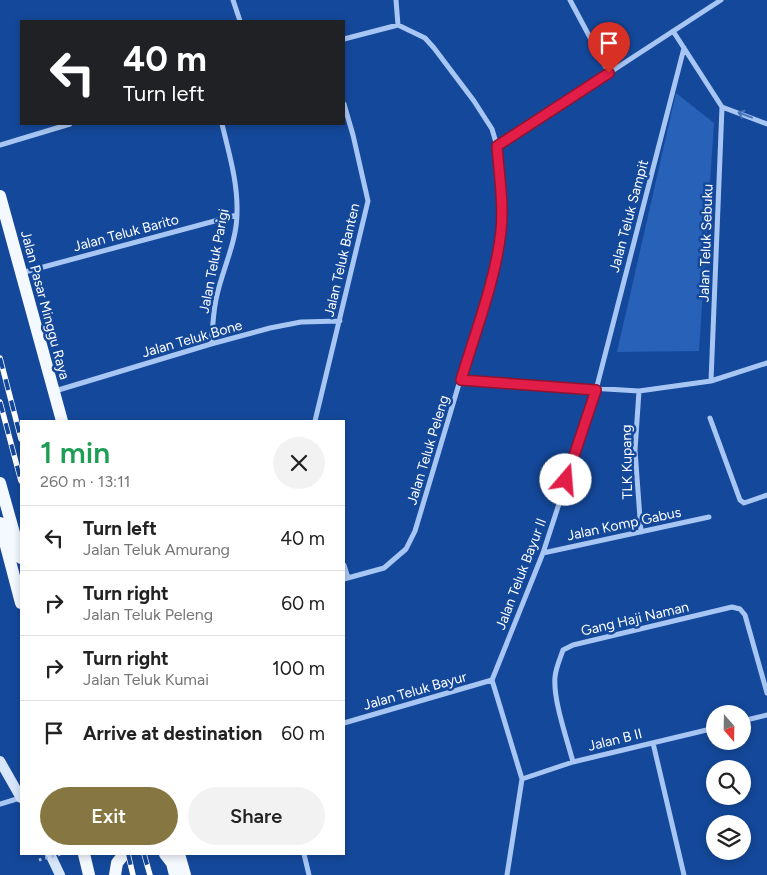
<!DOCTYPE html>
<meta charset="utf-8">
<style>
body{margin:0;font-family:Figtree,sans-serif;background:#f2f2f2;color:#222;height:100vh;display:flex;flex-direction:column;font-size:19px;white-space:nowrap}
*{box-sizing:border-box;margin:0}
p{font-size:16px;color:#767676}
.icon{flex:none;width:28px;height:28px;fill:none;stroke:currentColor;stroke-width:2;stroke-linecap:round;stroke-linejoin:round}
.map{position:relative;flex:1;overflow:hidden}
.sheet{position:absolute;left:20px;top:420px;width:325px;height:435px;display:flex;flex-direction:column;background:#fff;border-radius:0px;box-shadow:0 2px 8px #0003}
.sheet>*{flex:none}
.banner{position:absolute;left:20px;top:20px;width:325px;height:105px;border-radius:0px;box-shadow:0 2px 8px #0003;background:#202124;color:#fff;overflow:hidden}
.needle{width:32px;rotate:160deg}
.controls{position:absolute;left:706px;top:705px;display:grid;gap:10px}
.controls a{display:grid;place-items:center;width:45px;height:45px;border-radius:50%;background:#fff;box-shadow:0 2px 8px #0003;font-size:25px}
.pin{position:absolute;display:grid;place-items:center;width:42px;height:42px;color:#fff;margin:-51px -21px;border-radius:50% 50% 50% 0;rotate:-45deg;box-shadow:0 0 5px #0007}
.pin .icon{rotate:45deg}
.me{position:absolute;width:55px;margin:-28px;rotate:18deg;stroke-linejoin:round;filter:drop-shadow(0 0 4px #0008)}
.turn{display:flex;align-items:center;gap:18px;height:105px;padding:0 20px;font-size:22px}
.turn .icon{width:65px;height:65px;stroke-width:2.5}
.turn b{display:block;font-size:35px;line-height:42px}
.round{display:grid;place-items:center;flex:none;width:52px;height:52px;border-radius:26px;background:#f2f2f2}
.summary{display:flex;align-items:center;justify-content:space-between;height:85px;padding:0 20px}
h1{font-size:30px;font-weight:600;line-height:38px;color:#1e9e55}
.button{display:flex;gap:10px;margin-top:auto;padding:10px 20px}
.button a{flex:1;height:58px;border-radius:30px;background:#857642;color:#fff;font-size:20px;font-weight:600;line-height:58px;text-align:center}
.button a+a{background:#f2f2f2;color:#222}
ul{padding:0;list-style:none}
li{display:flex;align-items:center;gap:15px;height:65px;padding:0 20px;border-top:1px solid #e0e0e0}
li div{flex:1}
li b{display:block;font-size:19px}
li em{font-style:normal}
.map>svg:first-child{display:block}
.green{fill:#2761b8}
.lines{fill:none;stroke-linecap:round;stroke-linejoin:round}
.street{stroke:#a8c6f3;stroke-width:5}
.secondary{stroke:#d8e6fc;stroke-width:10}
.primary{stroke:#f4f8ff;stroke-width:12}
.rail-casing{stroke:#fff;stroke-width:5.5}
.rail{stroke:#14489a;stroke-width:4;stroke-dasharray:11;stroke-linecap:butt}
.path-bridge{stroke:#a8c6f3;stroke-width:3;stroke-dasharray:2.5 4;stroke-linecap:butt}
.oneway{stroke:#4874b9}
.route-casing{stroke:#92132f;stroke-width:12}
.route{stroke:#e11d48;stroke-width:9}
.labels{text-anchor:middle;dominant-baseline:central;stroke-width:5;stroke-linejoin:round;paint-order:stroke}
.street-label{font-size:14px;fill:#fff;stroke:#14489a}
</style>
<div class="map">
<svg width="767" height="875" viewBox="0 0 767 875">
<rect width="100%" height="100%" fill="#14489a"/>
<path class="green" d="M 676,93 L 714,123 L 699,351 L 617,352 Z"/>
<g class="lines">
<path class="street" d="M 233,0 L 240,21
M 396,0 L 398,25
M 570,0 L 609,73
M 673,31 L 722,107 L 767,124
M 344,39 L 398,25 L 425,38 L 434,48 L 474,101 L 492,129 L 497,146 L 502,203 L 501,230 L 496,260 L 415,531 L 406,549 L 384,568 L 344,579
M 0,145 L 70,124
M 497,146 L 721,0
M 21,273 L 237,215
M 211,344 C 213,328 213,310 217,295 C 223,268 237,241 237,213 C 238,183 229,153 222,124
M 461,380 L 639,391 L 711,381 L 767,363
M 711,381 L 722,107
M 55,391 L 211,344 L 270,328 L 301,322 L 340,321
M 639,391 L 635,450 L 641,532
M 710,418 L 740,500 L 744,503 L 767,495
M 315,421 L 368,201 L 353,135 L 344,104
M 543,553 L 709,517
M 344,565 L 348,578
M 492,680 L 543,553 L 596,390 L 684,48
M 492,680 L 522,779 L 507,875
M 742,721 L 767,715
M 344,723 L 492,680
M 653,743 L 684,875
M 573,762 C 567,739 553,700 555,677 C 556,667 560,659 563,650 L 573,645 L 732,607 L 740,609 L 745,615 L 767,693
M 522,779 L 573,762 L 715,728
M 0,804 L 20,798
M 304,854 L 309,875"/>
<path class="secondary" d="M 0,761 L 21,798
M 50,854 L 60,875"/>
<path class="primary" d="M 0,196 L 62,421
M 0,483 L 21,558
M 0,523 L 21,603
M 84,854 L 89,875
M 165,854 L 172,863 L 175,875
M 179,854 L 185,875
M 115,875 L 117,863 L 124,854"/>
<defs>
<path id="rail" d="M 0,358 L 21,439
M 0,402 L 21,481
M 128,854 L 133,875
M 144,854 L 150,875"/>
</defs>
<use href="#rail" class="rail-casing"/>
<use href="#rail" class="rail"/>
<path class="path-bridge" d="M 39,860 L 61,854"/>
</g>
<defs><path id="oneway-shaft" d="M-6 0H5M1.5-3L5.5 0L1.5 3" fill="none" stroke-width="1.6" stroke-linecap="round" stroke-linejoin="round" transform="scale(1.25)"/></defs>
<use class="oneway" href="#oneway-shaft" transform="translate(745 115) rotate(-159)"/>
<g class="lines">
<defs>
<path id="route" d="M 566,480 L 596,390 L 461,380 C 475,333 496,279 501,231 C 504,203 499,174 497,146 L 609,73"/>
</defs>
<use href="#route" class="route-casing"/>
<use href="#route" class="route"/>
</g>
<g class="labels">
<g class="street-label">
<text transform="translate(629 216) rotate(-75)">Jalan Teluk Sampit</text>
<text transform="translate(126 233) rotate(-15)">Jalan Teluk Barito</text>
<text transform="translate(706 243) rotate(-88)">Jalan Teluk Sebuku</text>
<text transform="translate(342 260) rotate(-77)">Jalan Teluk Banten</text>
<text transform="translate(214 261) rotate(-79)">Jalan Teluk Parigi</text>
<text transform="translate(45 305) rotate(75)">Jalan Pasar Minggu Raya</text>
<text transform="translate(192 339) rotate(-16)">Jalan Teluk Bone</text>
<text transform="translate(428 450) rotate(-73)">Jalan Teluk Peleng</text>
<text transform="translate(627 462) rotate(-91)">TLK Kupang</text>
<text transform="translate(624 524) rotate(-12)">Jalan Komp Gabus</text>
<text transform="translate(521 574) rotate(-69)">Jalan Teluk Bayur II</text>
<text transform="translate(635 619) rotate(-13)">Gang Haji Naman</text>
<text transform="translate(415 691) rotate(-16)">Jalan Teluk Bayur</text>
<text transform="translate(615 740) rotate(-14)">Jalan B II</text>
</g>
</g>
</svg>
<div class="controls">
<a><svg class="needle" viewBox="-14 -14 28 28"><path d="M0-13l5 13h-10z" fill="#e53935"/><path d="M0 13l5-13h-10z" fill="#767676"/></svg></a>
<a><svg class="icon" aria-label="search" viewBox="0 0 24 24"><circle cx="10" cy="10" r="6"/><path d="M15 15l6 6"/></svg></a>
<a><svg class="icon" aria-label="layers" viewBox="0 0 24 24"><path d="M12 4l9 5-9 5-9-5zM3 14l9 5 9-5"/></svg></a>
</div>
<div class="pin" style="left:609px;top:73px;background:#d93025"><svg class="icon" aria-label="arrive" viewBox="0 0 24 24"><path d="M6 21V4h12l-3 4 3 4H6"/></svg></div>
<svg class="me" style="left:566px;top:480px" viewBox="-20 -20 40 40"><circle r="19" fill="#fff"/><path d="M0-13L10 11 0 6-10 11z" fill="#e11d48"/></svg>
<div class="banner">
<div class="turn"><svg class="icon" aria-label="left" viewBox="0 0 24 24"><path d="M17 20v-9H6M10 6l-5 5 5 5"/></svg><div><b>40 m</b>Turn left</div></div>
</div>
<section class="sheet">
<div class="summary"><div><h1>1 min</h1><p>260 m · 13:11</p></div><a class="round"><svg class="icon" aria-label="close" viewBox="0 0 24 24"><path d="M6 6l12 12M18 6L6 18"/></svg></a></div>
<ul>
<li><svg class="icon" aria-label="left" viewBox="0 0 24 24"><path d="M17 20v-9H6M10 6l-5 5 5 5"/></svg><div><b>Turn left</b><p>Jalan Teluk Amurang</p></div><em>40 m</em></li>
<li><svg class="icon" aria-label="right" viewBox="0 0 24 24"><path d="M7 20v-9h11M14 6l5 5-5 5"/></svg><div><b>Turn right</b><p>Jalan Teluk Peleng</p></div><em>60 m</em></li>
<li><svg class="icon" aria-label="right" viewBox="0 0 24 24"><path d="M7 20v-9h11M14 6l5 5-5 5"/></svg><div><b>Turn right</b><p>Jalan Teluk Kumai</p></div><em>100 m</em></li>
<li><svg class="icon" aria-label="arrive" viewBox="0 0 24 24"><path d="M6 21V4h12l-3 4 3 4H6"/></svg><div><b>Arrive at destination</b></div><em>60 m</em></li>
</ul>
<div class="button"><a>Exit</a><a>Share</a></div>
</section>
</div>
